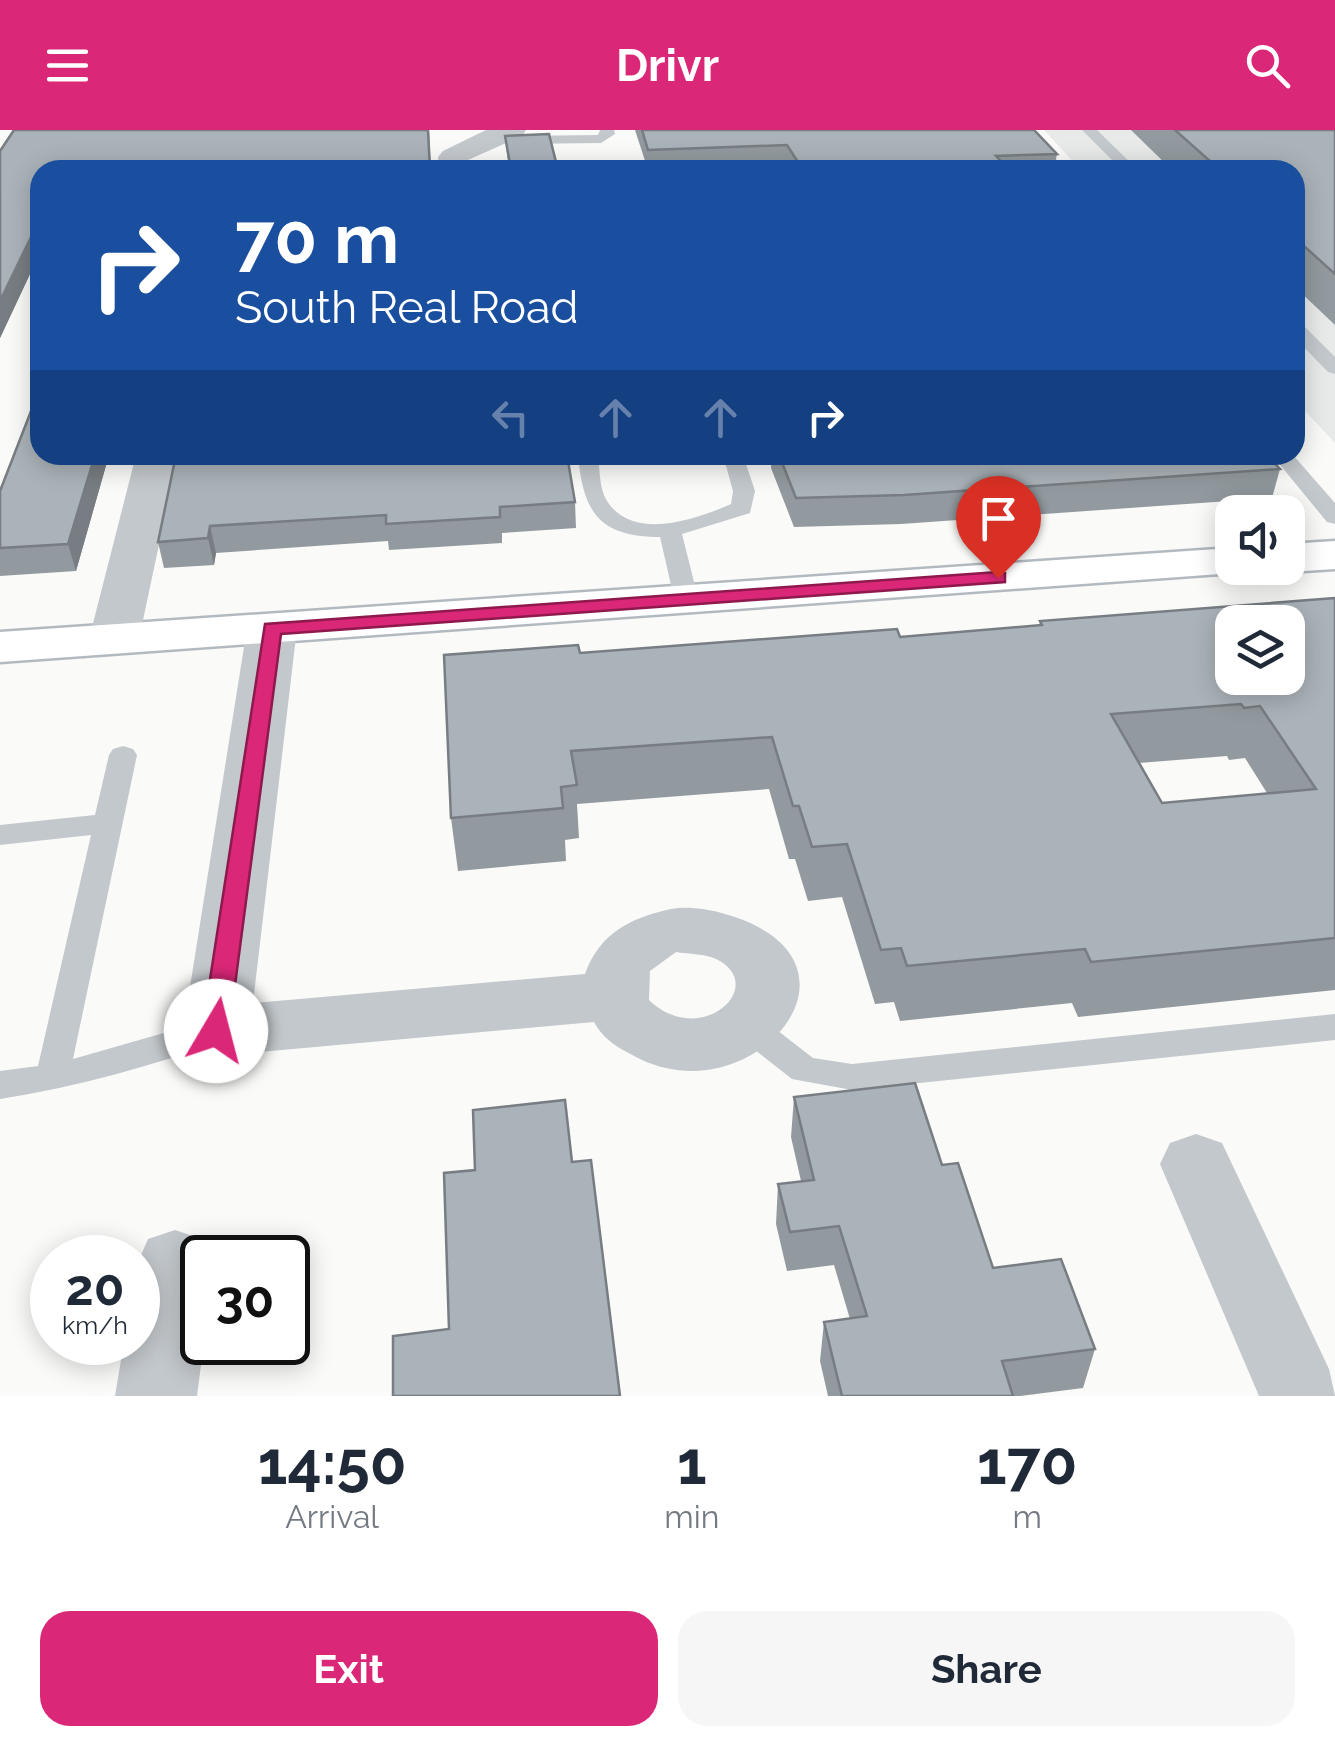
<!DOCTYPE html>
<style>
body{margin:0;font-family:Raleway,sans-serif;background:#f6f6f7;color:#1f2937;height:100vh;display:flex;flex-direction:column;font-size:38px;white-space:nowrap}
*{box-sizing:border-box;margin:0}
p{font-size:32px;color:#747a83}
.icon{flex:none;width:55px;height:55px;fill:none;stroke:currentColor;stroke-width:2;stroke-linecap:round;stroke-linejoin:round}
.map{position:relative;height:1266px;overflow:hidden}
.panel{display:flex;flex-direction:column;background:#fff;flex:1}
.panel>*{flex:none}
.hud{position:absolute;left:30px;top:30px;width:1275px;height:305px;border-radius:30px;box-shadow:0 5px 25px #0003;background:#1a4fa0;color:#fff;overflow:hidden}
.buttons{position:absolute;left:1215px;top:365px;display:grid;gap:20px}
.buttons a{display:grid;place-items:center;width:90px;height:90px;border-radius:20px;background:#fff;box-shadow:0 5px 25px #0003;font-size:50px}
.speed{position:absolute;left:30px;top:1105px;display:flex;gap:20px;font-size:50px;font-weight:700;text-align:center}
.speed>*{display:grid;place-content:center;width:130px;height:130px;border-radius:50%;background:#fff;box-shadow:0 5px 25px #0003;line-height:1}
.speed small{font-size:25px;font-weight:400}
.speed .limit{border:5px solid #111;border-radius:15px;background:#fff;color:#111}
.pin{position:absolute;display:grid;place-items:center;width:85px;height:85px;color:#fff;margin:-102px -42px;border-radius:50% 50% 50% 0;rotate:-45deg;box-shadow:0 0 10px #0007}
.pin .icon{rotate:45deg}
.me{position:absolute;width:110px;margin:-55px;rotate:8deg;stroke-linejoin:round;filter:drop-shadow(0 0 8px #0008)}
.turn{display:flex;align-items:center;gap:35px;height:210px;padding:0 40px;font-size:45px}
.turn .icon{width:130px;height:130px;stroke-width:2.5}
.turn b{display:block;font-size:70px;line-height:85px}
.lanes{display:flex;align-items:center;height:95px;padding:0 40px;background:#0003;justify-content:center;gap:50px;direction:ltr}
.lanes .off{opacity:.35}
.eta{display:flex;justify-content:space-evenly;align-items:center;height:170px;text-align:center}
.eta b{font-size:60px;font-weight:700;line-height:70px}
.primary-button{display:flex;gap:20px;margin-top:auto;padding:20px 40px}
.primary-button a{flex:1;height:115px;border-radius:30px;background:#db2777;color:#fff;font-size:40px;font-weight:700;line-height:115px;text-align:center}
.primary-button a+a{background:#f6f6f7;color:#1f2937}
header{display:flex;justify-content:space-between;align-items:center;height:130px;padding:0 40px;background:#db2777;color:#fff;font-size:45px;font-weight:700}
.map>svg:first-child{display:block}
.built{fill:#e8e9e9}
.lines{fill:none;stroke-linecap:round;stroke-linejoin:round}
.secondary-casing{stroke:#b3babf;stroke-width:5}
.lane{fill:#c3c8cc;fill-rule:evenodd}
.street{fill:#c3c8cc;fill-rule:evenodd}
.secondary{fill:#fff;fill-rule:evenodd}
.wall{fill:#929a9f;fill-rule:evenodd}
.shaded-wall{fill:#777d82}
.building{fill:#aab3b9;stroke:#777d82;stroke-width:2.5;fill-rule:evenodd}
.route{fill:#db2777;stroke:#8e194d;stroke-width:2.5}
</style>
<header><svg class="icon" aria-label="menu" viewBox="0 0 24 24"><path d="M4 6h16M4 12h16M4 18h16"/></svg>Drivr<svg class="icon" aria-label="search" viewBox="0 0 24 24"><circle cx="10" cy="10" r="6"/><path d="M15 15l6 6"/></svg></header>
<div class="map">
<svg width="1335" height="1266" viewBox="0 0 1335 1266">
<rect width="100%" height="100%" fill="#fafaf8"/>
<path class="built" d="M 1044,0 L 1335,0 L 1335,313 L 1295,270 L 1295,40 L 1081,40 Z"/>
<g class="lines">
<defs>
<path id="secondary" d="M 1335,411 L 1335,439 L 1288,442 L 1271,438 L 1288,438 L 1288,414 Z
M 1232,418 L 1232,438 L 1251,438 L 1248,442 L 0,532 L 0,502 Z"/>
</defs>
<use href="#secondary" class="secondary-casing"/>
<path class="lane" d="M 600,0 L 614,0 L 615,4 L 601,13 L 516,14 L 509,10 L 516,6 L 598,5 Z
M 1014,0 L 1029,0 L 1066,40 L 1051,40 Z
M 1082,0 L 1097,0 L 1138,40 L 1122,40 Z
M 1295,192 L 1301,193 L 1335,227 L 1335,244 L 1328,242 L 1295,208 Z
M 578,325 L 598,325 C 600,340 599,358 607,371 C 633,412 697,389 731,374 L 733,361 L 723,325 L 743,325 L 755,361 L 750,383 L 682,404 L 698,468 L 694,473 L 686,475 L 674,468 L 660,407 C 599,407 583,382 578,325 Z
M 1272,325 L 1293,325 L 1335,373 L 1335,394 L 1327,392 Z
M 123,616 L 133,619 L 137,625 L 73,929 L 216,888 L 228,892 L 233,901 L 228,910 C 152,935 78,957 0,969 L 0,941 L 38,936 L 91,705 L 0,715 L 0,695 L 95,685 L 109,625 L 113,619 Z
M 748,883 L 760,887 L 813,928 L 852,934 L 1335,884 L 1335,910 L 852,960 L 792,949 L 736,905 L 731,896 L 736,887 Z"/>
<path class="street" d="M 486,0 L 526,0 L 522,6 L 468,30 L 469,40 L 439,40 L 438,27 L 443,21 Z
M 136,325 L 178,325 L 139,509 L 132,520 L 114,524 L 96,520 L 89,509 Z
M 272,483 L 289,488 L 297,498 L 253,873 L 585,844 C 600,803 630,788 671,779 C 699,774 741,786 765,801 C 859,859 743,979 640,929 C 621,919 605,912 594,892 L 216,926 L 193,919 L 183,901 L 247,498 L 255,488 ZM 676,822 C 689,824 705,824 716,829 C 770,855 701,920 649,870 L 650,841 Z
M 1196,1004 L 1222,1013 L 1329,1239 L 1335,1266 L 1259,1266 L 1160,1034 L 1170,1013 Z
M 175,1100 L 202,1109 L 211,1128 L 202,1128 L 204,1212 L 197,1266 L 115,1266 L 124,1212 L 138,1212 L 138,1132 L 148,1109 Z"/>
<use href="#secondary" class="secondary"/>
</g>
<path class="wall" d="M 429,0 L 431,40 L 40,40 L 40,128 L 38,127 L 0,208 L 0,21 Z
M 635,0 L 1034,0 L 1057,24 L 1054,40 L 788,40 L 786,37 L 712,40 L 648,40 Z
M 1131,0 L 1335,0 L 1335,195 L 1295,157 L 1295,40 L 1172,40 Z
M 505,6 L 558,40 L 509,40 Z
M 109,325 L 76,441 L 0,446 L 0,361 Z
M 176,325 L 575,372 L 576,398 L 502,403 L 502,413 L 389,420 L 388,411 L 216,423 L 214,435 L 164,438 L 158,412 Z
M 772,325 L 1267,325 L 1280,339 L 1272,368 L 901,394 L 794,397 L 771,338 Z
M 1335,468 L 1335,860 L 1078,887 L 1072,873 L 900,891 L 894,872 L 875,874 L 842,767 L 808,771 L 795,729 L 789,729 L 769,659 L 577,674 L 579,708 L 565,710 L 566,731 L 458,741 L 451,688 L 580,523 L 900,507 L 1039,496 L 1040,491 ZM 1227,626 L 1229,630 L 1245,628 L 1267,663 L 1162,673 L 1139,633 Z
M 794,967 L 942,1035 L 993,1138 L 1095,1219 L 1083,1258 L 1020,1266 L 828,1266 L 820,1231 L 824,1192 L 850,1189 L 834,1135 L 787,1141 L 776,1094 L 778,1054 L 801,1051 L 791,1007 Z"/>
<path class="shaded-wall" d="M 32,105 L 38,127 L 0,208 L 0,171 Z
M 95,325 L 109,325 L 76,441 L 68,414 Z
M 210,396 L 216,423 L 214,435 L 208,408 Z"/>
<path class="building" d="M 14,0 L 428,0 L 430,40 L 40,40 L 40,108 L 32,105 L 0,171 L 0,21 Z
M 642,0 L 1034,0 L 1057,24 L 996,26 L 1009,40 L 803,40 L 787,15 L 648,20 Z
M 1175,0 L 1335,0 L 1335,144 L 1295,108 L 1295,40 L 1220,40 Z
M 549,4 L 558,40 L 511,40 L 505,6 Z
M 40,258 L 40,325 L 95,325 L 68,414 L 0,418 L 0,361 Z
M 176,325 L 567,325 L 575,372 L 500,377 L 500,387 L 386,394 L 386,385 L 210,396 L 208,408 L 158,412 Z
M 779,325 L 1267,325 L 1280,339 L 904,365 L 796,368 Z
M 1335,468 L 1335,808 L 1091,832 L 1085,819 L 907,836 L 901,818 L 881,820 L 847,714 L 812,717 L 799,676 L 793,676 L 772,607 L 571,621 L 577,655 L 561,657 L 563,678 L 451,688 L 444,525 L 578,515 L 580,523 L 897,499 L 900,507 L 1042,495 L 1040,491 ZM 1232,492 L 1288,492 L 1288,548 L 1232,548 ZM 1241,574 L 1244,578 L 1260,576 L 1316,659 L 1162,673 L 1111,584 Z
M 915,953 L 942,1035 L 958,1033 L 993,1138 L 1061,1129 L 1095,1219 L 1002,1231 L 1013,1266 L 842,1266 L 824,1192 L 867,1186 L 839,1096 L 790,1102 L 778,1054 L 814,1050 L 794,967 Z
M 565,970 L 572,1032 L 591,1030 L 620,1266 L 393,1266 L 393,1206 L 449,1199 L 444,1043 L 475,1040 L 473,980 Z"/>
<path class="route" d="M 998,442 L 1005,443 L 1005,452 L 281,504 L 229,901 L 225,908 L 216,911 L 206,908 L 202,901 L 265,494 Z"/>
</svg>
<div class="buttons">
<a><svg class="icon" aria-label="sound" viewBox="0 0 24 24"><path d="M4 9h4l5-4v14l-5-4H4zM17 9q2 3 0 6"/></svg></a>
<a><svg class="icon" aria-label="layers" viewBox="0 0 24 24"><path d="M12 4l9 5-9 5-9-5zM3 14l9 5 9-5"/></svg></a>
</div>
<div class="speed"><div>20<small>km/h</small></div><div class="limit">30</div></div>
<div class="pin" style="left:998px;top:448px;background:#d93025"><svg class="icon" aria-label="arrive" viewBox="0 0 24 24"><path d="M6 21V4h12l-3 4 3 4H6"/></svg></div>
<svg class="me" style="left:216px;top:901px" viewBox="-20 -20 40 40"><circle r="19" fill="#fff"/><path d="M0-13L10 11 0 6-10 11z" fill="#db2777"/></svg>
<div class="hud">
<div class="turn"><svg class="icon" aria-label="right" viewBox="0 0 24 24"><path d="M7 20v-9h11M14 6l5 5-5 5"/></svg><div><b>70 m</b>South Real Road</div></div>
<div class="lanes"><svg class="icon off" aria-label="left" viewBox="0 0 24 24"><path d="M17 20v-9H6M10 6l-5 5 5 5"/></svg><svg class="icon off" aria-label="ahead" viewBox="0 0 24 24"><path d="M12 20V5M6 11l6-6 6 6"/></svg><svg class="icon off" aria-label="ahead" viewBox="0 0 24 24"><path d="M12 20V5M6 11l6-6 6 6"/></svg><svg class="icon" aria-label="right" viewBox="0 0 24 24"><path d="M7 20v-9h11M14 6l5 5-5 5"/></svg></div>
</div>
</div>
<section class="panel">
<div class="eta">
<div><b>14:50</b><p>Arrival</p></div>
<div><b>1</b><p>min</p></div>
<div><b>170</b><p>m</p></div>
</div>
<div class="primary-button"><a>Exit</a><a>Share</a></div>
</section>
